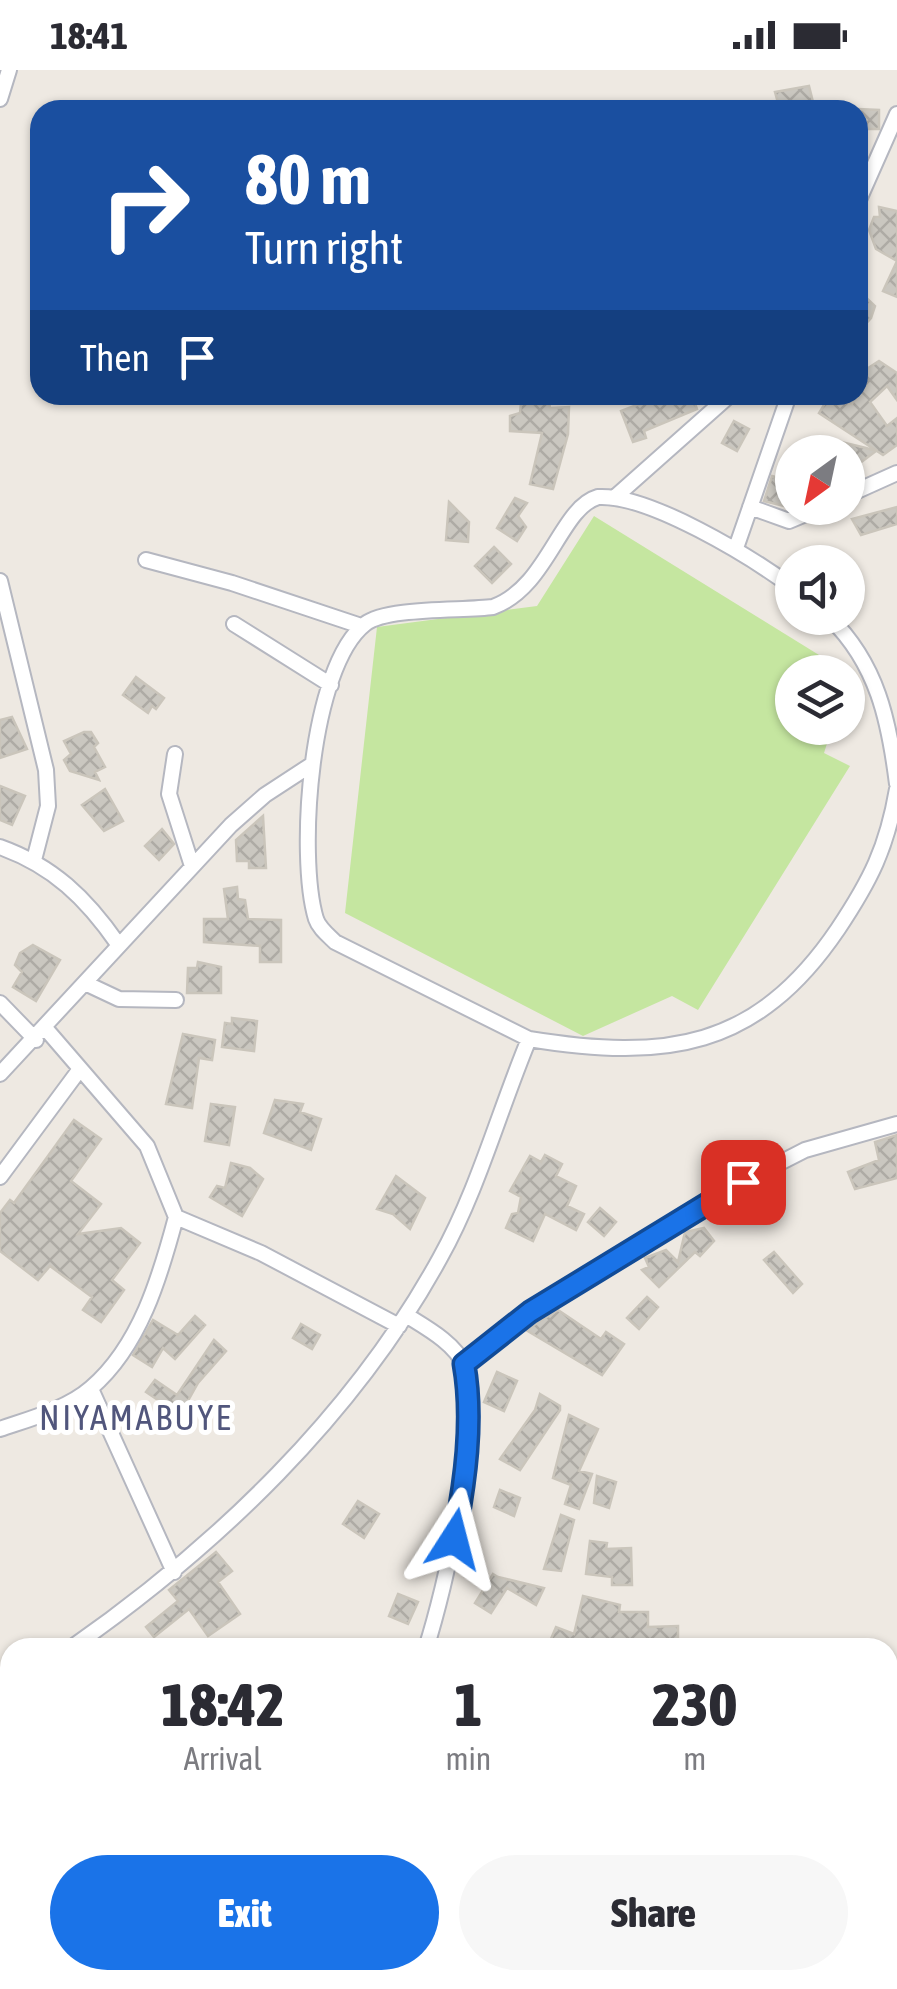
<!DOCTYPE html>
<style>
body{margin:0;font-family:"Asap Condensed",sans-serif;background:#f7f7f7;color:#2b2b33;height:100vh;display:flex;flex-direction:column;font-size:38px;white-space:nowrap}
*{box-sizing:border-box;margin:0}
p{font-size:32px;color:#7c7c81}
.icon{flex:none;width:55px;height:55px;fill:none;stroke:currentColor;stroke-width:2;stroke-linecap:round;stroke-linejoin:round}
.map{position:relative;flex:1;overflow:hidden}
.side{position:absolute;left:0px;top:1568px;width:898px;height:352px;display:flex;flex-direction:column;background:#fff;border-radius:30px 30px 0 0;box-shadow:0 2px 8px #0004}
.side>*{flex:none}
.guide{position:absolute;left:30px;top:30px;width:838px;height:305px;border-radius:30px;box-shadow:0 2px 8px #0004;background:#1a4fa0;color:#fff;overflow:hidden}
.needle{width:65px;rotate:213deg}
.tools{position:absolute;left:775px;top:365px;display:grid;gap:20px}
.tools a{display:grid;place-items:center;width:90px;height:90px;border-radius:50%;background:#fff;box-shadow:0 2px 8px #0004;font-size:50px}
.pin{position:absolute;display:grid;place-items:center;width:85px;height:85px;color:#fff;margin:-42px;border-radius:20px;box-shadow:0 5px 15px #0006}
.me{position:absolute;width:110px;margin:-55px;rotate:9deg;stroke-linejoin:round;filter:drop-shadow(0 0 8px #0008)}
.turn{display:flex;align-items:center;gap:35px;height:210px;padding:0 50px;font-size:45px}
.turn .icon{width:130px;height:130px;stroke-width:2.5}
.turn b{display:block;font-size:70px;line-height:85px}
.then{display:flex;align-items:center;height:95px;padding:0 50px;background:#0003;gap:20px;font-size:38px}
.eta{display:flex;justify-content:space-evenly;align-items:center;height:170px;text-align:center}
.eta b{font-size:60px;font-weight:800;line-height:70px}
.button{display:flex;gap:20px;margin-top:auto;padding:20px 50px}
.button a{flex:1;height:115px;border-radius:60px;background:#1a73e8;color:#fff;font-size:40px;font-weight:800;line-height:115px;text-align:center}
.button a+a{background:#f7f7f7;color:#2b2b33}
.status{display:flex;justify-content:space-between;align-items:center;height:70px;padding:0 50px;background:#fff;direction:ltr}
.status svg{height:28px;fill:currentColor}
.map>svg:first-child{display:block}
.pitch{fill:#c5e6a0}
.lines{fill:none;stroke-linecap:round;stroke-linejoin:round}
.stream{stroke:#7fc5e6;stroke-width:5}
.building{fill:url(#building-cross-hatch);stroke:#cac5bb;stroke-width:2.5}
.street-casing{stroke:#b5b7c0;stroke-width:18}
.street{stroke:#fff;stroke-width:14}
.route-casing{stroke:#114b97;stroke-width:25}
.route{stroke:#1a73e8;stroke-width:18}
.labels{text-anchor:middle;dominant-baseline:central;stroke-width:10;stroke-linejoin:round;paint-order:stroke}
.quarter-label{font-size:35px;letter-spacing:2.5px;fill:#51567c;stroke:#fff}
</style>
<div class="status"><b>18:41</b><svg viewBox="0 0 49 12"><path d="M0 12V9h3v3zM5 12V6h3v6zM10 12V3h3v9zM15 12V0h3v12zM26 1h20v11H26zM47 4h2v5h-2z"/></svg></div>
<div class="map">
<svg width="897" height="1919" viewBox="0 0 897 1919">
<defs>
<pattern id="building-cross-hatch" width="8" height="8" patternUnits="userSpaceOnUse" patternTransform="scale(2.5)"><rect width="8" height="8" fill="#cac7c0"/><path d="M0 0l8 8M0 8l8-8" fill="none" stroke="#aeaba5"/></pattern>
</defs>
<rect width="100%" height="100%" fill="#eee9e2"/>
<path class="pitch" d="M 594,446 L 819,585 L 823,602 L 792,602 L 792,658 L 832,658 L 824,683 L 850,696 L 698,940 L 672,926 L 583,966 L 345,843 L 377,557 L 537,536 Z"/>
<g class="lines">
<path class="stream" d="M 888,1896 L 897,1889
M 855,1919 L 868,1910"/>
</g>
<path class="building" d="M 809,16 L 815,40 L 780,40 L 775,22 Z
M 858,39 L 879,40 L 879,59 L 858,59 Z
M 879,137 L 897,141 L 897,227 L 883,221 L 897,191 L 876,179 L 869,160 L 874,147 L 880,147 Z
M 858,220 L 875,236 L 871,248 L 858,262 Z
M 879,291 L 897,303 L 897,330 L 887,316 L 870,332 L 887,356 L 897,348 L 897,375 L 883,385 L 819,343 L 830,325 L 852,334 L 862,302 Z
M 548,325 L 550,338 L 569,337 L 568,364 L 553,419 L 530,414 L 542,363 L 510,361 L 510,346 L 520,343 L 521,333 L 534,334 Z
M 663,325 L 692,325 L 697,339 L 644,361 L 646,368 L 633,372 L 621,341 Z
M 734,351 L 749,359 L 737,381 L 722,373 Z
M 833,370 L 866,378 L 876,381 L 848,402 L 848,382 L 819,382 Z
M 772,406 L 792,412 L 792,438 L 764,431 Z
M 515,428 L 527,433 L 518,446 L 526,457 L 517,471 L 497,458 Z
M 449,432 L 469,452 L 468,472 L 446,470 Z
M 897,437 L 897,454 L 861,465 L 852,449 Z
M 494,477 L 511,494 L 492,513 L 475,496 Z
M 136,607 L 164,628 L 156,639 L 152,636 L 148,643 L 123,625 Z
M 12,647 L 27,679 L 0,688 L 0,650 Z
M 84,662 L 91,662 L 98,673 L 94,677 L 105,697 L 95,702 L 99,710 L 70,701 L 64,690 L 71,684 L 64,671 Z
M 0,716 L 25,726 L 12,755 L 0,750 Z
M 105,719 L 123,751 L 104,761 L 82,735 Z
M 263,746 L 266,798 L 249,798 L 249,791 L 237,791 L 236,770 Z
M 162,759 L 174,774 L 159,790 L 145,776 Z
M 237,817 L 238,829 L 245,830 L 248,849 L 281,850 L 281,892 L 260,892 L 260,876 L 204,872 L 204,849 L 228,849 L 224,819 Z
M 33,875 L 60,890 L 36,931 L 13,917 L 22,902 L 15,895 L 20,883 Z
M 198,892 L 221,897 L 221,923 L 187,923 L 188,898 L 197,898 Z
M 232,948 L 257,951 L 254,981 L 222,977 L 225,953 L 232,954 Z
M 183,964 L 215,970 L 212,990 L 199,988 L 192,1038 L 166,1034 Z
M 275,1030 L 303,1034 L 300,1042 L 321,1049 L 311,1080 L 264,1063 Z
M 211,1034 L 235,1037 L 229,1075 L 205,1071 Z
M 74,1050 L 101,1069 L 71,1111 L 101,1134 L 78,1164 L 121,1158 L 140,1173 L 112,1210 L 124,1220 L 101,1252 L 83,1240 L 92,1227 L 50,1196 L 38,1210 L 0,1181 L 0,1143 L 10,1130 L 14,1133 Z
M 897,1065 L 897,1108 L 855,1119 L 848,1102 L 879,1090 L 875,1072 Z
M 545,1085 L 562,1094 L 556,1106 L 576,1116 L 567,1136 L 584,1144 L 576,1160 L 545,1144 L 533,1171 L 506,1158 L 512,1144 L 518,1143 L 521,1127 L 510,1121 L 530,1086 L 541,1092 Z
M 231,1093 L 250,1098 L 263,1109 L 242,1146 L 210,1127 L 217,1116 L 225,1118 Z
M 396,1106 L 425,1128 L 410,1159 L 393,1144 L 377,1139 Z
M 600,1138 L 616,1152 L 604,1166 L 588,1152 Z
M 704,1158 L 714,1171 L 700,1186 L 695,1182 L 659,1217 L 642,1200 L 649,1197 L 645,1188 L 666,1180 L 678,1192 L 685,1162 Z
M 774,1182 L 802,1214 L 793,1223 L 764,1190 Z
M 647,1227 L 658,1237 L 639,1259 L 627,1248 Z
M 558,1240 L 601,1269 L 606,1262 L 624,1274 L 602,1305 L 526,1260 Z
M 195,1246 L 205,1255 L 175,1289 L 163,1278 L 152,1297 L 133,1285 L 153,1250 L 178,1265 Z
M 301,1254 L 320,1265 L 312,1279 L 293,1268 Z
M 214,1270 L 226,1281 L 198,1313 L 180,1345 L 146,1322 L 155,1310 L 177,1325 Z
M 497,1302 L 517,1311 L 504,1341 L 484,1332 Z
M 540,1324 L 560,1336 L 560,1340 L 520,1400 L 500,1389 L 535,1340 Z
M 569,1345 L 598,1359 L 579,1401 L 592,1404 L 579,1439 L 565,1434 L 571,1415 L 553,1408 Z
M 597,1406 L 616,1412 L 609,1438 L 594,1433 Z
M 500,1420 L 520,1428 L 514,1446 L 494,1437 Z
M 358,1431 L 379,1444 L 364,1468 L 343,1454 Z
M 561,1445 L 574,1450 L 561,1501 L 544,1499 Z
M 590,1471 L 607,1473 L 606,1479 L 631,1478 L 632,1515 L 612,1515 L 612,1507 L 586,1504 Z
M 216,1482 L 232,1501 L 218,1512 L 240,1544 L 208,1566 L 189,1539 L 154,1567 L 146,1557 L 178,1531 L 169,1520 Z
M 493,1504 L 498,1507 L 544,1518 L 536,1535 L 507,1518 L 491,1543 L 475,1533 Z
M 398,1524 L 418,1532 L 408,1554 L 389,1546 Z
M 583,1526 L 620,1535 L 619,1542 L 648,1542 L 648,1557 L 678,1556 L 678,1578 L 570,1578 L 551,1569 L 556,1557 L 574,1564 Z"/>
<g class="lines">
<defs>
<path id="street" d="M 0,29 L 9,0
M 858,132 L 897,44
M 848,425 L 897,403
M 614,428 L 730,325
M 750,437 L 789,451 L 820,438
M 736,478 L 789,325
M 146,490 L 232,513 L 361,556
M 0,511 L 46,700 L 48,736 L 34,790
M 830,548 C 877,594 889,650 897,714
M 234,554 L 331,615
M 175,684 L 169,724 L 192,796
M 0,777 C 53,796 86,828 118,874
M 85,913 L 119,929 L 176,930
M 0,933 L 36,970
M 529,969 C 665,991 756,980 838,859 C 870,811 887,778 897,719
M 0,1004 L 231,755 L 265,725 L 311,695
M 0,1107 L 80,999
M 176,1147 L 261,1183 L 399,1256
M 406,1245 C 425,1257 455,1273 464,1295 C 486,1345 444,1523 426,1578
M 464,1294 L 529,1241 L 717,1125 L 805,1080 L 897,1054
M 91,1319 L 174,1502
M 0,1359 C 29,1349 67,1339 91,1318 C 140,1276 160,1207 176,1147 L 147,1076 L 46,959
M 71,1578 C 217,1476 354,1345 440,1188 C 478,1120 499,1041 529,969 L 335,872 C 328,865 319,858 316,849 C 297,786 310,597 365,554 C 386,537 463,541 493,537 C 548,517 560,438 598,427 C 649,424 751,487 792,517
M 0,1622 L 10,1617
M 210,1919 L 217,1910"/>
</defs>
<use href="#street" class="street-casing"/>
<use href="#street" class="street"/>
</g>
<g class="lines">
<defs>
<path id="route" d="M 454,1469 C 465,1413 474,1350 464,1294 L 530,1242 L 743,1112"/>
</defs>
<use href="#route" class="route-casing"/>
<use href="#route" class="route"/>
</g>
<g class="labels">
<g class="quarter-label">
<text x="136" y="1347">NIYAMABUYE</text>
</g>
</g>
</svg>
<div class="tools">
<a><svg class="needle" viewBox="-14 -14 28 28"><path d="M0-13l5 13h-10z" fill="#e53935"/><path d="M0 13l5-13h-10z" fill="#7c7c81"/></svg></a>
<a><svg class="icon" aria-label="sound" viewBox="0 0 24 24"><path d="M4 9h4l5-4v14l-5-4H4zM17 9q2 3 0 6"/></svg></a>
<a><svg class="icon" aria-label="layers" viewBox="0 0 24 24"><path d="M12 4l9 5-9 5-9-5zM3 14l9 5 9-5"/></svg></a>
</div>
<div class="pin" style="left:743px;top:1112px;background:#d93025"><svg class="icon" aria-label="arrive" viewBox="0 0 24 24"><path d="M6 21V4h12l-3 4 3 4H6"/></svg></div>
<svg class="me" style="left:454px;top:1469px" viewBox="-20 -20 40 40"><path d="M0-17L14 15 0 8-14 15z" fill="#1a73e8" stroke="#fff" stroke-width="4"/></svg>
<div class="guide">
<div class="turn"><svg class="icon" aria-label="right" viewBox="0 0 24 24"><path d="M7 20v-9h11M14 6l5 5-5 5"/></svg><div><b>80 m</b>Turn right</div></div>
<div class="then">Then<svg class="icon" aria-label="arrive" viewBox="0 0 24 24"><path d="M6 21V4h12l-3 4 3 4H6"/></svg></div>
</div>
<section class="side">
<div class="eta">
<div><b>18:42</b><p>Arrival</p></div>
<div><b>1</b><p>min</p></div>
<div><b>230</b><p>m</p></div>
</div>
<div class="button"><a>Exit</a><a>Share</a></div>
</section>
</div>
